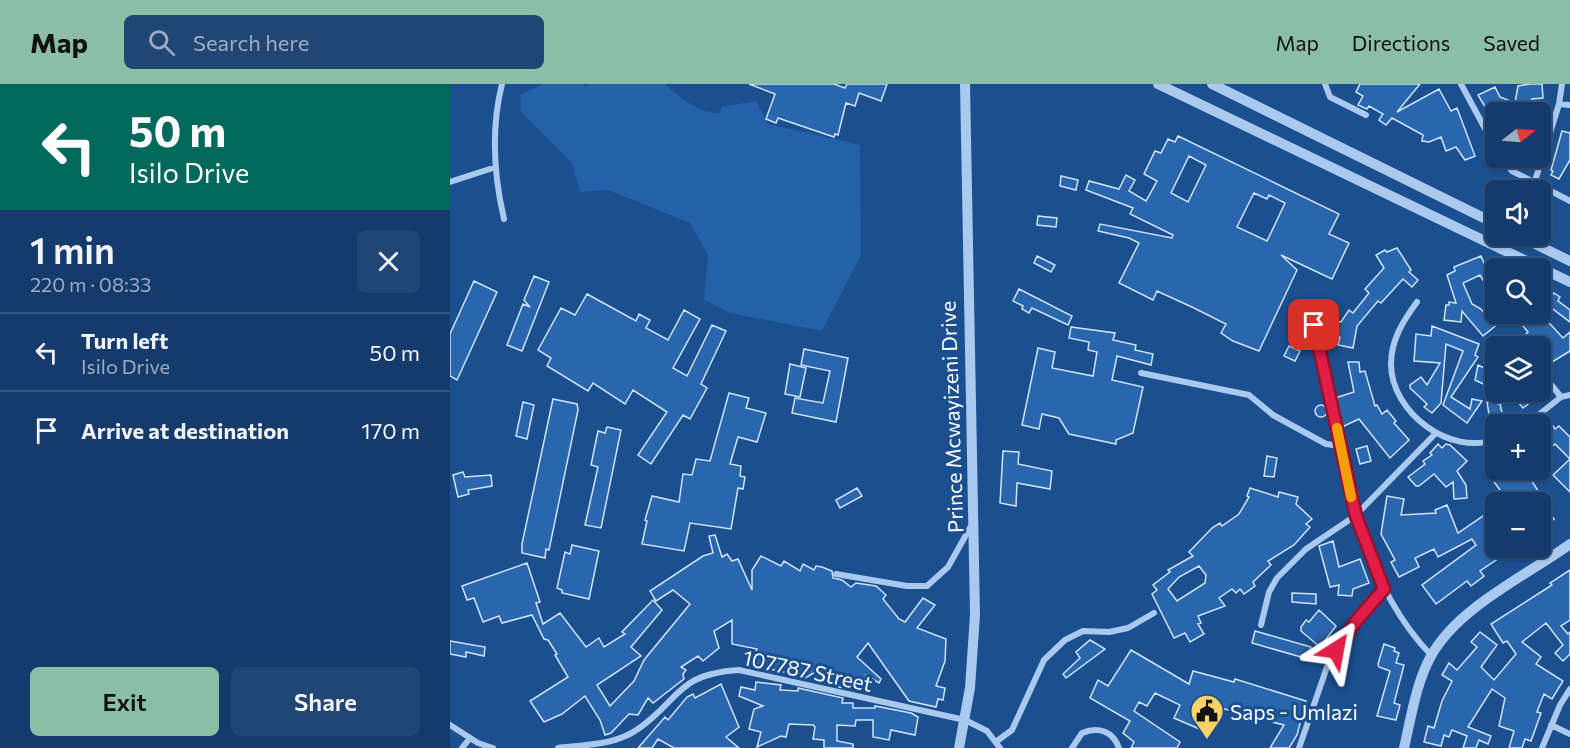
<!DOCTYPE html>
<meta charset="utf-8">
<style>
body{margin:0;font-family:Commissioner,sans-serif;background:#214673;color:#f1f3f6;height:100vh;display:flex;flex-direction:column;font-size:22px;white-space:nowrap}
*{box-sizing:border-box;margin:0}
p{font-size:20px;color:#9dadc1}
.icon{flex:none;width:33px;height:33px;fill:none;stroke:currentColor;stroke-width:2;stroke-linecap:round;stroke-linejoin:round}
.map{position:relative;flex:1;overflow:hidden}
.side{display:flex;flex-direction:column;background:#143b6b;width:450px}
.side>*{flex:none}
.guide{background:#00695c;color:#fff;overflow:hidden}
.needle{width:39px;rotate:73deg}
.fabs{position:absolute;left:1035px;top:18px;display:grid;gap:12px}
.fabs a{display:grid;place-items:center;width:66px;height:66px;border-radius:9px;background:#143b6b;box-shadow:0 2px 4px #0004,0 0 0 2px #33557e;font-size:30px}
.pin{position:absolute;display:grid;place-items:center;width:51px;height:51px;color:#fff;margin:-26px;border-radius:12px;box-shadow:0 3px 9px #0006}
.me{position:absolute;width:66px;margin:-33px;rotate:34deg;stroke-linejoin:round;filter:drop-shadow(0 0 4px #0008)}
.turn{display:flex;align-items:center;gap:21px;height:126px;padding:0 30px;font-size:27px}
.turn .icon{width:78px;height:78px;stroke-width:2.5}
.turn b{display:block;font-size:42px;line-height:51px}
.round{display:grid;place-items:center;flex:none;width:63px;height:63px;border-radius:9px;background:#214673}
.head{display:flex;align-items:center;justify-content:space-between;height:102px;padding:0 30px}
h1{font-size:36px;font-weight:600;line-height:45px}
.action{display:flex;gap:12px;margin-top:auto;padding:12px 30px}
.action a{flex:1;height:69px;border-radius:9px;background:#8abfa5;color:#111;font-size:24px;font-weight:600;line-height:69px;text-align:center}
.action a+a{background:#214673;color:#f1f3f6}
ul{padding:0;list-style:none}
li{display:flex;align-items:center;gap:18px;height:78px;padding:0 30px;border-top:2px solid #33557e}
li div{flex:1}
li b{display:block;font-size:22px}
li em{font-style:normal}
header{display:flex;align-items:center;gap:36px;box-sizing:border-box;height:84px;padding:0 30px;background:#8abfa5;color:#111}
header strong{font-size:28px}
nav{display:flex;gap:33px;margin-inline-start:auto;font-size:21px}
.search{width:420px;height:54px;background:#214673;display:flex;align-items:center;gap:15px;box-sizing:border-box;padding:0 21px;border-radius:9px;color:#9dadc1;font-size:22px}
main{display:flex;flex:1;min-height:0}
.map>svg:first-child{display:block}
.green{fill:#2461a8}
.building{fill:#2a66ad;stroke:#cfe3fa;stroke-width:1.5;fill-rule:evenodd}
.lines{fill:none;stroke-linecap:round;stroke-linejoin:round}
.minor{stroke:#a9c9ee;stroke-width:6}
.tertiary{stroke:#a9c9ee;stroke-width:10}
.route-casing{stroke:#92132f;stroke-width:15}
.route{stroke:#e11d48;stroke-width:10}
.slow{stroke:#f59e0b;stroke-width:10}
.labels{text-anchor:middle;dominant-baseline:central;stroke-width:6;stroke-linejoin:round;paint-order:stroke}
.street-label{font-size:21px;fill:#fff;stroke:#1b4f8f}
.poi-label{font-size:21px;fill:#fff;stroke:#1b4f8f;text-anchor:start}
</style>
<header>
<strong>Map</strong>
<div class="search"><svg class="icon" aria-label="search" viewBox="0 0 24 24"><circle cx="10" cy="10" r="6"/><path d="M15 15l6 6"/></svg>Search here</div>
<nav><a>Map</a><a>Directions</a><a>Saved</a></nav>
</header>
<main>
<section class="side">
<div class="guide">
<div class="turn"><svg class="icon" aria-label="left" viewBox="0 0 24 24"><path d="M17 20v-9H6M10 6l-5 5 5 5"/></svg><div><b>50 m</b>Isilo Drive</div></div>
</div>
<div class="head"><div><h1>1 min</h1><p>220 m · 08:33</p></div><a class="round"><svg class="icon" aria-label="close" viewBox="0 0 24 24"><path d="M6 6l12 12M18 6L6 18"/></svg></a></div>
<ul>
<li><svg class="icon" aria-label="left" viewBox="0 0 24 24"><path d="M17 20v-9H6M10 6l-5 5 5 5"/></svg><div><b>Turn left</b><p>Isilo Drive</p></div><em>50 m</em></li>
<li><svg class="icon" aria-label="arrive" viewBox="0 0 24 24"><path d="M6 21V4h12l-3 4 3 4H6"/></svg><div><b>Arrive at destination</b></div><em>170 m</em></li>
</ul>
<div class="action"><a>Exit</a><a>Share</a></div>
</section>
<div class="map">
<svg width="1120" height="664" viewBox="0 0 1120 664">
<rect width="100%" height="100%" fill="#1b4f8f"/>
<path class="green" d="M 93,0 L 133,0 L 136,3 L 138,0 L 215,0 C 231,14 247,28 269,29 L 272,23 L 306,17 L 318,40 L 410,61 L 411,171 L 372,247 L 280,229 L 254,216 L 258,171 L 240,139 L 158,106 L 130,108 L 122,79 L 71,28 L 70,11 Z"/>
<path class="building" d="M 299,0 L 384,0 L 395,4 L 397,0 L 437,0 L 431,17 L 409,9 L 405,22 L 396,19 L 388,51 L 385,50 L 384,53 L 328,34 L 326,39 L 316,35 L 325,10 Z
M 910,0 L 970,0 L 947,28 L 989,5 L 1001,27 L 1007,24 L 1025,72 L 1015,76 L 1006,63 L 996,67 L 991,53 L 979,58 L 972,57 L 973,51 L 942,34 L 936,41 L 929,36 L 933,30 L 919,22 L 917,25 L 908,21 L 913,12 L 906,8 Z
M 1080,0 L 1092,0 L 1093,14 L 1082,15 L 1079,28 L 1046,28 L 1046,41 L 1028,11 L 1045,3 L 1050,13 L 1065,19 L 1068,2 Z
M 1112,47 L 1120,49 L 1120,76 L 1109,95 L 1101,91 L 1103,87 L 1101,86 Z
M 728,52 L 889,130 L 879,150 L 899,159 L 882,195 L 831,171 L 847,186 L 809,267 L 783,257 L 771,249 L 776,240 L 744,224 L 707,207 L 703,216 L 669,199 L 689,159 L 679,154 L 648,147 L 650,140 L 722,154 L 723,151 L 680,130 L 683,124 L 636,106 L 639,97 L 669,105 L 676,91 L 685,96 L 679,107 L 696,117 L 707,97 L 694,90 L 705,67 L 711,69 L 718,55 L 725,58 ZM 739,72 L 756,81 L 738,118 L 721,109 ZM 804,109 L 817,115 L 819,111 L 835,119 L 817,157 L 787,143 Z
M 611,92 L 628,96 L 626,106 L 610,102 Z
M 588,132 L 607,134 L 606,143 L 587,141 Z
M 947,164 L 961,186 L 959,188 L 968,196 L 962,203 L 953,195 L 931,219 L 928,217 L 907,242 L 903,264 L 888,261 L 890,253 L 873,250 L 876,235 L 891,238 L 899,226 L 903,229 L 919,209 L 915,205 L 934,184 L 926,171 L 935,166 L 937,168 Z
M 587,172 L 605,181 L 601,188 L 584,179 Z
M 1031,172 L 1038,188 L 1046,184 L 1046,198 L 1037,203 L 1030,191 L 1013,199 L 1022,220 L 1031,225 L 1035,230 L 1060,230 L 1033,252 L 1012,227 L 1011,238 L 994,236 L 996,221 L 999,221 L 999,218 L 1006,219 L 997,191 L 1005,187 L 1004,183 Z
M 84,192 L 99,198 L 72,267 L 57,261 L 73,220 L 80,223 L 74,216 Z
M 24,197 L 47,208 L 7,296 L 0,292 L 0,250 Z
M 569,205 L 622,232 L 618,241 L 582,224 L 579,229 L 572,225 L 573,222 L 563,217 Z
M 1104,209 L 1110,213 L 1108,217 L 1120,226 L 1120,238 L 1095,219 Z
M 137,210 L 186,237 L 189,230 L 200,236 L 196,244 L 218,256 L 234,226 L 250,235 L 223,284 L 237,292 L 262,241 L 276,247 L 251,300 L 257,304 L 240,335 L 233,331 L 201,380 L 188,371 L 217,328 L 183,306 L 175,320 L 143,299 L 138,307 L 97,282 L 101,274 L 88,266 L 111,224 L 125,231 Z
M 1090,229 L 1113,254 L 1120,248 L 1120,267 L 1102,278 L 1090,267 L 1090,262 L 1086,262 L 1075,251 L 1078,248 L 1072,241 L 1084,230 Z
M 982,242 L 1029,260 L 1025,271 L 1028,273 L 1001,313 L 1020,325 L 1022,315 L 1032,317 L 1017,339 L 993,321 L 1013,267 L 996,260 L 991,319 L 982,329 L 974,323 L 977,320 L 960,304 L 960,301 L 971,293 L 977,301 L 990,279 L 964,277 L 966,250 L 981,252 Z
M 621,243 L 665,249 L 663,256 L 686,261 L 685,266 L 703,270 L 701,281 L 667,272 L 662,296 L 693,303 L 683,349 L 666,356 L 666,360 L 619,350 L 609,334 L 592,330 L 589,345 L 572,341 L 588,264 L 605,268 L 602,284 L 643,292 L 647,268 L 638,266 L 639,258 L 619,254 Z
M 839,262 L 850,267 L 845,277 L 834,272 Z
M 354,265 L 398,274 L 386,338 L 342,329 L 345,314 L 373,319 L 380,287 L 351,281 Z
M 898,278 L 909,278 L 910,288 L 915,287 L 925,322 L 927,321 L 932,330 L 937,326 L 946,337 L 944,339 L 959,356 L 940,374 L 909,335 L 892,343 L 888,334 L 885,314 L 904,308 Z
M 340,280 L 356,284 L 350,313 L 335,310 Z
M 1028,281 L 1046,290 L 1046,306 L 1025,296 Z
M 1054,308 L 1094,308 L 1073,324 L 1062,311 L 1051,320 L 1044,315 Z
M 279,309 L 299,314 L 296,324 L 316,329 L 307,358 L 288,353 L 280,380 L 291,382 L 290,392 L 295,393 L 293,405 L 288,404 L 281,445 L 240,439 L 234,467 L 192,460 L 197,437 L 195,436 L 202,412 L 229,418 L 233,390 L 242,391 L 246,375 L 260,377 Z
M 103,315 L 127,320 L 128,326 L 99,466 L 96,465 L 95,474 L 72,469 L 72,460 Z
M 73,318 L 84,321 L 77,355 L 66,352 Z
M 1037,318 L 1050,320 L 1053,333 L 1040,336 Z
M865 327a6 6 0 1 1 12 0a6 6 0 1 1-12 0Z
M 1103,342 L 1105,345 L 1109,342 L 1120,353 L 1120,408 L 1103,391 L 1120,375 L 1105,360 L 1095,368 L 1090,362 L 1090,355 Z
M 157,343 L 171,346 L 151,444 L 135,441 L 148,383 L 141,381 L 148,347 L 155,349 Z
M 988,360 L 992,364 L 996,360 L 1000,361 L 1017,377 L 1007,387 L 1016,401 L 1017,414 L 1004,415 L 1003,398 L 996,403 L 984,390 L 969,402 L 966,402 L 958,393 L 975,380 L 973,377 L 982,371 L 980,369 Z
M 917,362 L 921,377 L 910,380 L 906,365 Z
M 553,367 L 569,368 L 568,380 L 602,387 L 600,405 L 567,399 L 566,422 L 550,419 Z
M 1046,367 L 1046,386 L 1075,386 L 1095,418 L 1092,418 L 1104,435 L 1090,445 L 1090,418 L 1079,418 L 1071,407 L 1058,417 L 1039,391 L 1042,389 L 1034,373 Z
M 817,372 L 827,374 L 824,393 L 814,392 Z
M 13,388 L 15,393 L 41,391 L 42,402 L 18,406 L 19,410 L 8,413 L 3,391 Z
M 407,404 L 412,412 L 390,424 L 386,416 Z
M 800,404 L 828,413 L 829,408 L 848,413 L 846,420 L 862,435 L 856,440 L 860,443 L 844,461 L 818,477 L 821,481 L 803,498 L 805,502 L 794,510 L 790,505 L 786,509 L 782,505 L 769,514 L 775,522 L 748,532 L 751,539 L 748,540 L 754,550 L 740,558 L 735,549 L 724,554 L 702,510 L 707,506 L 703,501 L 720,488 L 718,486 L 743,472 L 739,468 L 762,444 L 770,439 L 772,442 L 789,430 L 799,413 L 797,412 ZM 749,482 L 756,491 L 755,499 L 727,517 L 718,505 L 729,493 Z
M 937,412 L 954,415 L 951,431 L 986,429 L 985,426 L 997,421 L 1008,449 L 1046,423 L 1046,464 L 1064,464 L 1030,487 L 1034,492 L 1021,502 L 1017,497 L 986,520 L 972,501 L 1026,461 L 1022,455 L 988,473 L 984,465 L 965,474 L 969,483 L 949,493 L 941,478 L 945,476 L 931,450 Z
M 265,451 L 272,473 L 277,470 L 282,477 L 288,475 L 302,506 L 302,486 L 311,472 L 331,482 L 334,477 L 350,487 L 353,480 L 364,486 L 366,482 L 372,483 L 382,487 L 383,494 L 392,496 L 401,503 L 406,499 L 426,502 L 436,511 L 433,515 L 449,535 L 455,538 L 473,514 L 485,521 L 467,544 L 496,555 L 495,577 L 486,602 L 495,604 L 493,616 L 488,615 L 486,623 L 459,617 L 418,559 L 407,573 L 431,595 L 429,599 L 416,591 L 412,605 L 397,599 L 396,604 L 389,603 L 371,585 L 355,594 L 348,592 L 348,587 L 332,588 L 316,584 L 302,577 L 307,565 L 282,560 L 282,536 L 264,547 L 269,564 L 253,577 L 248,572 L 231,583 L 236,586 L 233,590 L 234,595 L 203,619 L 198,614 L 188,631 L 179,630 L 161,649 L 155,651 L 150,636 L 135,612 L 112,630 L 94,638 L 80,617 L 118,593 L 105,571 L 107,570 L 98,556 L 94,555 L 82,531 L 52,539 L 49,532 L 33,538 L 24,514 L 17,516 L 12,502 L 77,479 L 90,518 L 86,519 L 93,540 L 110,529 L 136,563 L 149,554 L 154,563 L 175,550 L 172,548 L 203,516 L 212,526 L 181,563 L 191,572 L 147,601 L 160,622 L 184,597 L 194,576 L 240,520 L 223,506 L 206,517 L 200,507 L 253,472 L 263,469 L 259,452 Z
M 883,457 L 889,483 L 910,475 L 919,499 L 903,505 L 902,512 L 888,511 L 889,501 L 880,503 L 869,462 Z
M 122,461 L 149,467 L 139,515 L 112,509 L 112,506 L 107,504 L 115,468 L 120,470 Z
M 1120,486 L 1120,536 L 1111,542 L 1118,550 L 1120,548 L 1120,570 L 1113,577 L 1105,569 L 1113,561 L 1096,539 L 1072,558 L 1091,573 L 1086,580 L 1113,597 L 1102,615 L 1094,610 L 1087,628 L 1091,629 L 1081,657 L 1075,655 L 1072,664 L 1059,664 L 1064,647 L 1049,642 L 1055,614 L 1042,605 L 1018,643 L 1041,652 L 1038,660 L 1029,656 L 1026,664 L 1013,664 L 1017,652 L 1002,646 L 999,653 L 994,651 L 991,662 L 974,658 L 978,642 L 984,644 L 992,617 L 1002,597 L 992,591 L 999,579 L 1007,586 L 1027,563 L 1021,558 L 1030,548 L 1047,561 L 1031,583 L 1044,596 L 1066,570 L 1057,557 L 1053,559 L 1041,540 L 1102,501 L 1100,499 Z
M 842,509 L 866,510 L 866,520 L 842,518 Z
M 869,526 L 886,542 L 870,563 L 851,547 L 851,543 L 856,536 L 859,538 Z
M 805,547 L 861,563 L 858,575 L 802,559 Z
M 640,556 L 655,565 L 616,594 L 613,590 L 630,574 L 626,568 Z
M 0,557 L 35,563 L 34,572 L 16,568 L 16,573 L 0,570 Z
M 934,560 L 945,564 L 944,567 L 949,569 L 946,579 L 954,581 L 944,619 L 950,621 L 946,636 L 927,632 L 940,587 L 929,583 L 928,580 Z
M 681,566 L 739,600 L 743,587 L 784,598 L 785,595 L 856,617 L 847,651 L 839,664 L 820,664 L 834,641 L 803,633 L 804,629 L 780,623 L 779,626 L 766,623 L 754,647 L 724,634 L 730,621 L 705,609 L 697,622 L 689,618 L 684,627 L 730,658 L 727,664 L 681,664 L 684,658 L 673,649 L 680,637 L 640,614 L 648,596 L 658,602 Z
M 306,598 L 331,601 L 330,606 L 348,607 L 348,604 L 393,614 L 392,619 L 403,619 L 403,624 L 425,624 L 425,622 L 461,629 L 468,633 L 465,651 L 441,646 L 439,656 L 423,653 L 423,636 L 406,636 L 405,642 L 387,641 L 387,657 L 403,660 L 403,664 L 374,664 L 374,656 L 363,655 L 365,643 L 363,641 L 339,640 L 336,653 L 331,652 L 307,663 L 311,648 L 299,645 L 304,625 L 313,622 L 289,612 L 291,603 L 305,606 Z
M 271,600 L 289,643 L 276,653 L 289,664 L 224,664 L 208,655 L 202,664 L 188,664 L 215,633 L 218,636 L 237,613 L 243,610 L 245,614 Z"/>
<g class="lines">
<path class="minor" d="M 52,0 C 41,44 44,92 54,135
M 875,0 L 880,13 L 916,31
M 1011,0 L 1046,65
M 1109,20 L 1120,21
M 1051,74 L 1062,87 L 1120,117
M 0,98 L 46,83
M 1084,100 L 1109,20 L 1112,0
M 967,218 C 953,237 941,256 941,280 C 941,328 1000,373 1046,355
M 864,241 C 888,352 900,487 981,571
M 1066,260 L 1069,262
M 1090,287 L 1111,313
M 691,289 L 799,311 L 823,331 L 876,360 L 890,362
M 1077,340 L 1111,313 L 1120,311
M 1090,377 L 1096,383
M 386,490 L 457,502 L 477,502 L 498,483 L 521,442
M 811,541 L 819,508 L 827,494 L 856,465 L 905,432 L 986,349
M 0,641 L 28,659 L 43,664
M 1101,641 L 1120,650
M 547,657 L 562,646 L 594,576 L 615,556 L 633,547 L 659,548 L 678,544 L 704,529
M 12,664 L 20,654
M 108,664 C 134,661 166,661 188,645 C 231,615 226,590 289,586 L 515,636 L 537,647 L 550,664
M 622,664 L 632,649 C 648,642 663,647 669,664
M 849,664 L 878,580 L 894,552 L 934,505
M 1092,664 L 1110,621 L 1120,605"/>
<path class="tertiary" d="M 708,0 L 1120,198
M 762,0 L 1046,140
M 1069,152 L 1120,177
M 509,664 L 520,604 L 525,531 L 515,0
M 954,664 C 961,634 966,599 981,572 C 1008,523 1076,492 1120,460"/>
</g>
<g class="lines">
<defs>
<path id="route" d="M 864,241 L 906,432 L 934,505 L 907,536 L 886,566"/>
</defs>
<use href="#route" class="route-casing"/>
<use href="#route" class="route"/>
<path class="slow" d="M 887,344 L 901,413"/>
</g>
<defs>
<symbol id="civic-pin" viewBox="-11 -11 22 30"><path d="M0 17L-7.5 6A9.5 9.5 0 1 1 7.5 6Z" fill="#ffd166" stroke="#1b4f8f"/><path d="M-.6-6.5H3V-4.5H.6V-3L4-1V1h2V6H-6V1h2V-1L-.6-3ZM-1.2 2.5V6h2.4V2.5Z" fill="#111"/></symbol>
</defs>
<g fill-rule="evenodd">
<use href="#civic-pin" x="738" y="608" width="38" height="52"/>
</g>
<g class="labels">
<g class="street-label">
<text transform="translate(501 333) rotate(-92)">Prince Mcwayizeni Drive</text>
<text transform="translate(358 586) rotate(12)">107787 Street</text>
</g>
<g class="poi-label">
<text x="780" y="627">Saps - Umlazi</text>
</g>
</g>
</svg>
<div class="fabs">
<a><svg class="needle" viewBox="-14 -14 28 28"><path d="M0-13l5 13h-10z" fill="#e53935"/><path d="M0 13l5-13h-10z" fill="#9dadc1"/></svg></a>
<a><svg class="icon" aria-label="sound" viewBox="0 0 24 24"><path d="M4 9h4l5-4v14l-5-4H4zM17 9q2 3 0 6"/></svg></a>
<a><svg class="icon" aria-label="search" viewBox="0 0 24 24"><circle cx="10" cy="10" r="6"/><path d="M15 15l6 6"/></svg></a>
<a><svg class="icon" aria-label="layers" viewBox="0 0 24 24"><path d="M12 4l9 5-9 5-9-5zM3 14l9 5 9-5"/></svg></a>
<a>+</a>
<a>−</a>
</div>
<div class="pin" style="left:864px;top:241px;background:#d93025"><svg class="icon" aria-label="arrive" viewBox="0 0 24 24"><path d="M6 21V4h12l-3 4 3 4H6"/></svg></div>
<svg class="me" style="left:886px;top:566px" viewBox="-20 -20 40 40"><path d="M0-17L14 15 0 8-14 15z" fill="#e11d48" stroke="#fff" stroke-width="4"/></svg>
</div>
</main>
